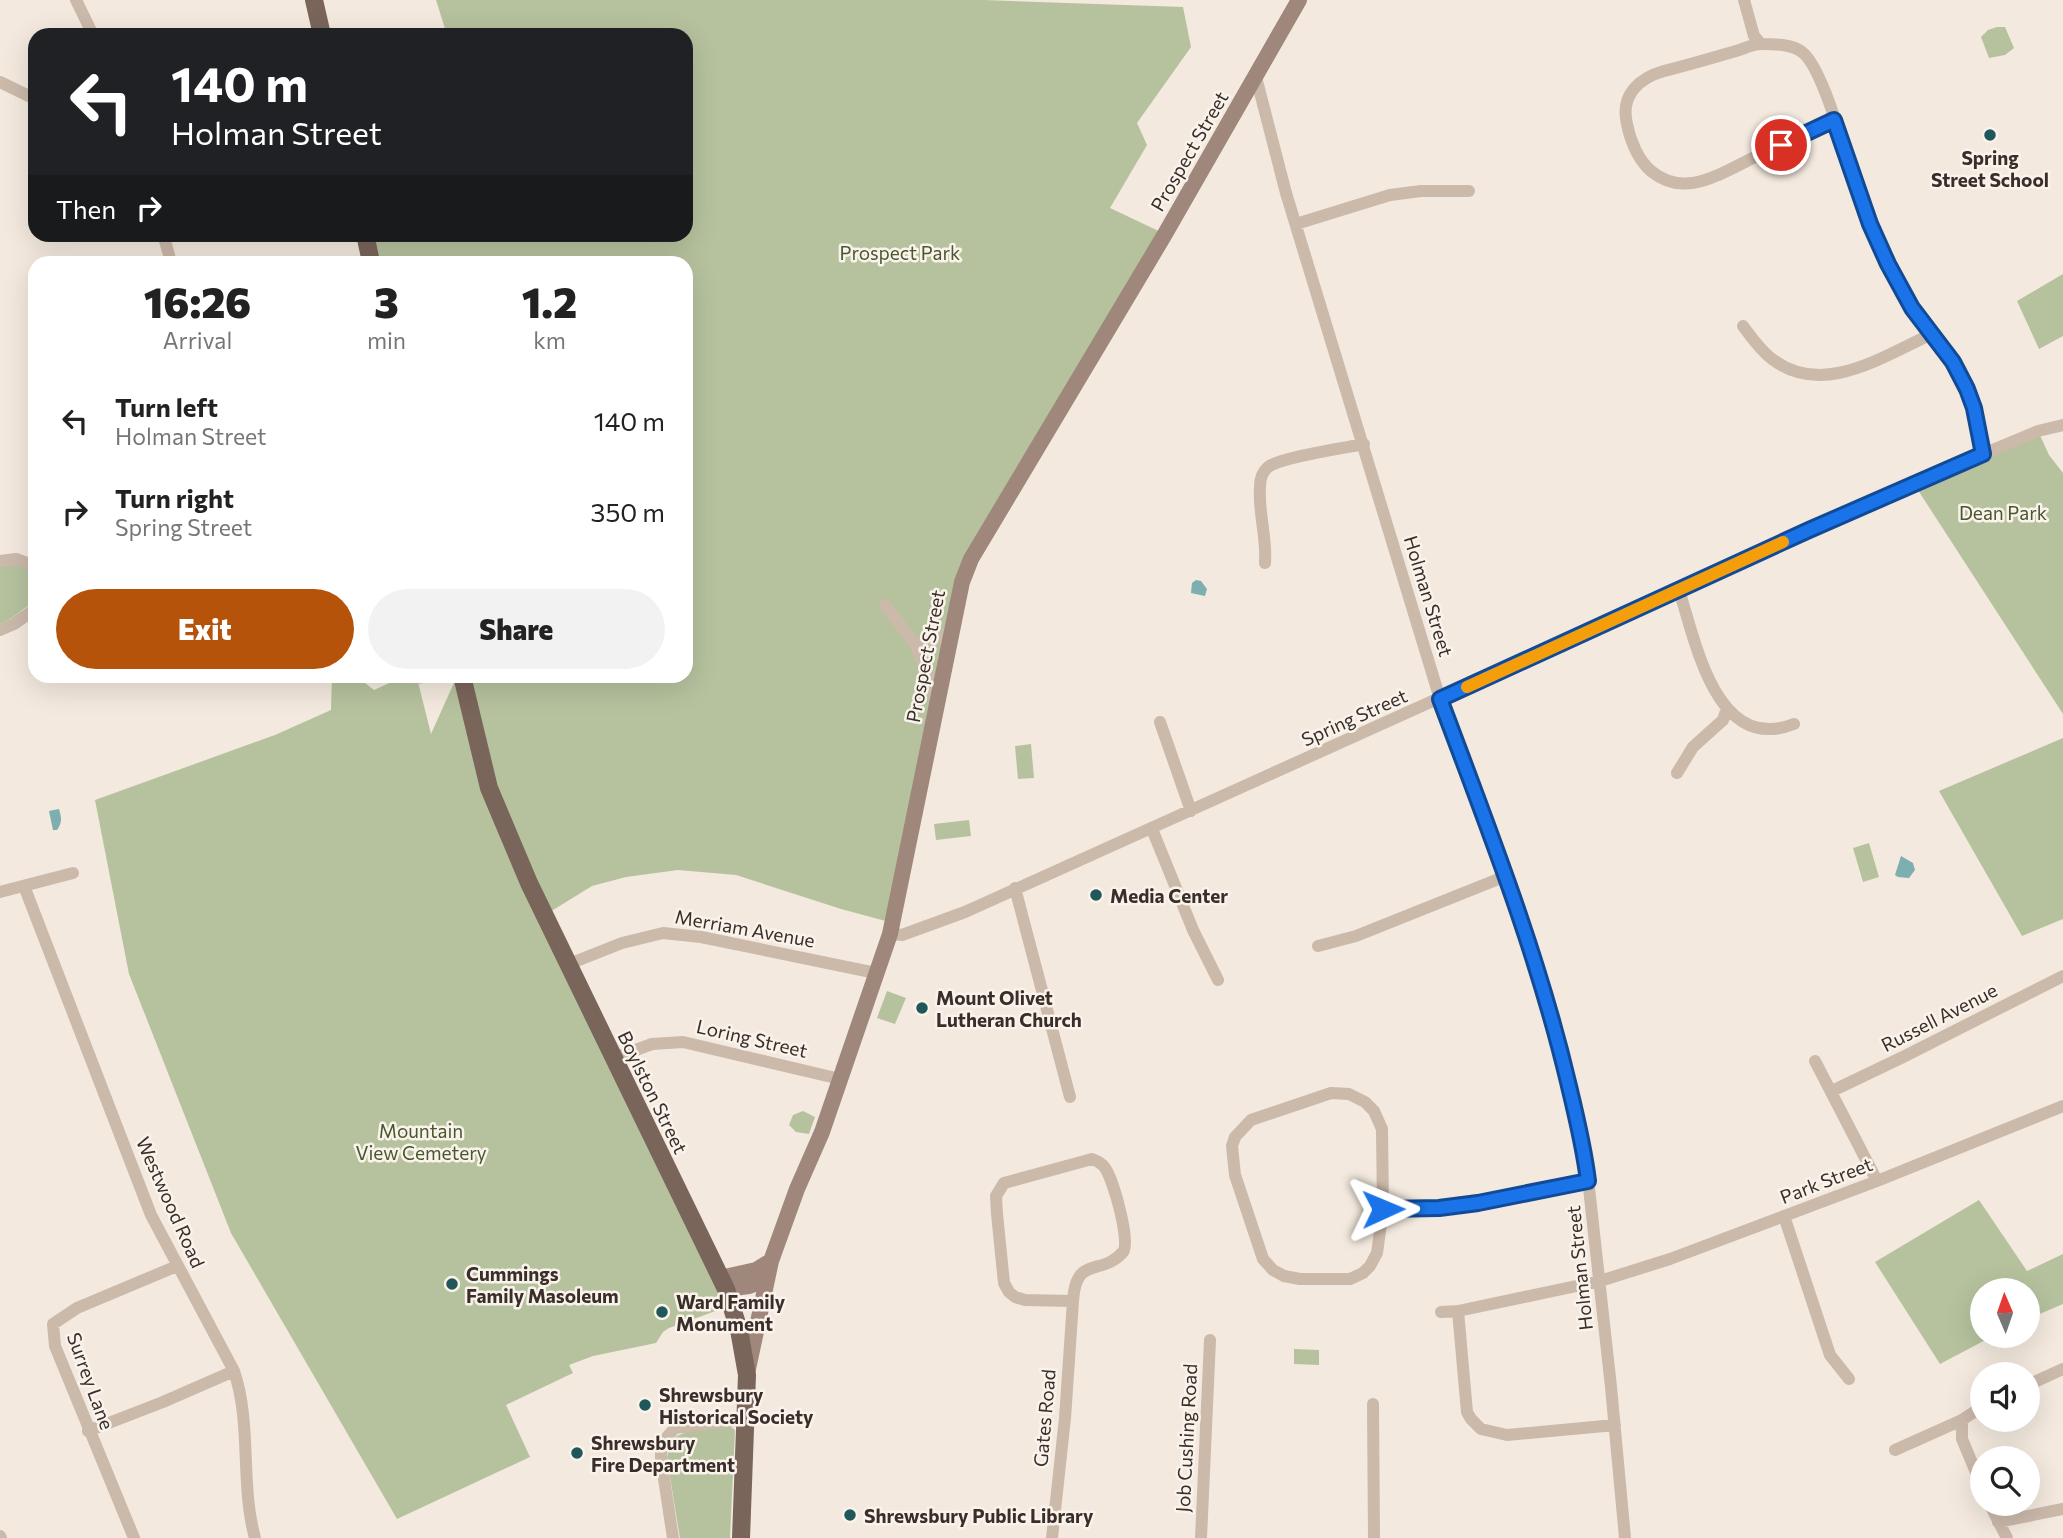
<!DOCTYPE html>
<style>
body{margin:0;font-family:Commissioner,sans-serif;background:#f2f2f2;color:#222;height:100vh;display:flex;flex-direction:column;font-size:26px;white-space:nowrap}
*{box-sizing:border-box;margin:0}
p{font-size:23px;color:#767676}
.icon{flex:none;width:38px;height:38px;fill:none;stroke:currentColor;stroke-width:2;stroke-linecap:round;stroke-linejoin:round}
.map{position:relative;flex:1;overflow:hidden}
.side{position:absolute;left:28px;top:256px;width:665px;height:427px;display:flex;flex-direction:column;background:#fff;border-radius:21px;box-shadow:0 7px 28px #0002}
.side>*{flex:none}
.top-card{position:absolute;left:28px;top:28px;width:665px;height:214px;border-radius:21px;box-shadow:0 7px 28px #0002;background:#202124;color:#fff;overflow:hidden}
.needle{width:46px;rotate:358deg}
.tools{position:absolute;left:1970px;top:1278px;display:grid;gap:14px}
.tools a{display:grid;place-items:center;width:70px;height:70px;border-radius:50%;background:#fff;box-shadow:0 7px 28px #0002;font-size:35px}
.pin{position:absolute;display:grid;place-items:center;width:60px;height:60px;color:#fff;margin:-30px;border:4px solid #fff;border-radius:50%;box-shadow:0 2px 7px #0007}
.me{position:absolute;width:77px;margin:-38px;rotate:89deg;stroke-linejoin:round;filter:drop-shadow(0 0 5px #0008)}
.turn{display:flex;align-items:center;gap:24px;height:147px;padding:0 28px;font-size:32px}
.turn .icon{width:91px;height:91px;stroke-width:2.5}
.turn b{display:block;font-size:49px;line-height:60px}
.then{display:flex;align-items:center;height:66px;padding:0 28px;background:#0003;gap:14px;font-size:26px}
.eta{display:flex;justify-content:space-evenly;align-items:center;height:119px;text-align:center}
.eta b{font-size:42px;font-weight:800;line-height:49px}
.primary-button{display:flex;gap:14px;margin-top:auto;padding:14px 28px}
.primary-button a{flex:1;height:80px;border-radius:42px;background:#b45309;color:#fff;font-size:28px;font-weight:800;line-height:80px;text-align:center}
.primary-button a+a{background:#f2f2f2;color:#222}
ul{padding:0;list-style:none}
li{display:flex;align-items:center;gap:21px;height:91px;padding:0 28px}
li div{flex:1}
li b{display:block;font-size:26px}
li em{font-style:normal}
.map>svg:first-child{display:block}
.green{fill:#b6c29e}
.water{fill:#7daeb0}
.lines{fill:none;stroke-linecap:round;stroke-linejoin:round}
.street{stroke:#cbb9aa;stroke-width:12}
.secondary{stroke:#9f887b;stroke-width:16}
.primary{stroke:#7a655b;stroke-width:18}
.route-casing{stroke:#114b97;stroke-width:18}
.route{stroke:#1a73e8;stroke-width:12}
.slow{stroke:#f59e0b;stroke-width:12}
.poi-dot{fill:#1f575a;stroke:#faf3eb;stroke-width:2.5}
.labels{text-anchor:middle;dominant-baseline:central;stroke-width:5;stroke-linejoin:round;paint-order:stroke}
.street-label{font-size:19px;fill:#392e2a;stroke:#faf3eb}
.poi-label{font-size:19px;font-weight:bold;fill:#392e2a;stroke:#faf3eb;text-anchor:start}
.park-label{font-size:19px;fill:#48572d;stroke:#faf3eb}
</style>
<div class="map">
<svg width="2063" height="1538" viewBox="0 0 2063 1538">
<rect width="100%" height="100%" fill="#f3e9de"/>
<path class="green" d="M 436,0 L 984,0 L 1183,7 L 1191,47 L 1137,123 L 1147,145 L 1110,208 L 1165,234 L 971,559 L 893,923 L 841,909 L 736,875 L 678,870 L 626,877 L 592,886 L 545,915 L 732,1305 L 669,1328 L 663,1332 L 656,1343 L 593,1356 L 569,1365 L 573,1373 L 506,1405 L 530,1457 L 397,1519 L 231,1233 L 129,974 L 95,800 L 275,735 L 331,710 L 332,676 L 356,676 L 374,690 L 400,678 L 417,678 L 431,734 L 457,676 L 686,676 L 686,262 L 371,262 L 365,235 L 686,234 L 686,35 L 447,35 Z
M 1997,27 L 2005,27 L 2014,48 L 2005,55 L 1989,58 L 1981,37 L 1988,30 Z
M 2063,274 L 2063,336 L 2039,349 L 2017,301 Z
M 2038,431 L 2049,455 L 2063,473 L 2063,714 L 1914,484 Z
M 16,564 L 35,571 L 35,602 C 22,608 14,619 0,624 L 0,567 Z
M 2063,738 L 2063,919 L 2022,936 L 1939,791 Z
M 1031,744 L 1034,778 L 1018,779 L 1015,746 Z
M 969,820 L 971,836 L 936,840 L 934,824 Z
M 1869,843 L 1879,877 L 1863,882 L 1853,848 Z
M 887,991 L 906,998 L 895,1024 L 877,1018 Z
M 803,1111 L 815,1117 L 809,1134 L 796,1132 L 789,1125 L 793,1115 Z
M 1979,1200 L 2027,1271 L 2063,1254 L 2063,1304 L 2028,1319 L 2028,1290 L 1983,1290 L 1983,1335 L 1995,1335 L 1940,1364 L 1875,1262 Z
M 1294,1349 L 1319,1350 L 1319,1365 L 1294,1364 Z
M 730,1426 L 735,1430 L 730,1538 L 680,1538 L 667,1459 L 669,1443 L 677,1436 L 689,1431 Z"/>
<path class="water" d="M 1196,580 L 1201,581 L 1207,589 L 1205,596 L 1191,593 L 1192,583 Z
M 59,809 C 61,817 63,821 57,830 L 53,830 L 49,811 Z
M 1901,856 L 1913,863 L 1915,870 L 1909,878 L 1898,877 L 1895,875 Z"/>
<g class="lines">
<path class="street" d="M 76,0 L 93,35
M 1744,0 L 1754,36 L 1761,44
M 1256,77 L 1286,193 L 1440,699 L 1535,961 L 1557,1034 L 1577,1120 L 1589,1188 L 1611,1387 L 1625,1538
M 0,82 L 35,99
M 1834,120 C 1807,133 1780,146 1753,158 C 1719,174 1685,199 1651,171 C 1638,160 1630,140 1627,124 C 1620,95 1639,78 1664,71 C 1688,65 1712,58 1736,51 C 1743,49 1753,44 1761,44 C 1774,44 1792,44 1802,52 C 1821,66 1841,139 1849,163 C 1866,212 1883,260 1910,304 C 1922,325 1941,343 1954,364 C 1971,392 1976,422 1983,454
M 1296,224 L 1390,195 L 1421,191 L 1469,191
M 163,234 L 171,262
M 1743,326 C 1752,338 1760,350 1772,359 C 1823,398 1883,356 1932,334
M 0,561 L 16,559 L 35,566
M 1265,563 C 1267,537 1258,512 1260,487 C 1260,479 1262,472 1268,467 C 1281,457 1344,448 1364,444
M 1679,590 C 1696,643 1716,754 1794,724
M 885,605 L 915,644 L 937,700
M 0,630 L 14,624 L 35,609
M 915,644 L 941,638 L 950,633
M 388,676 L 417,678 L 428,676
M 1160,722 L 1191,811
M 1677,773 L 1693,747 L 1723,720 L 1727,708
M 1152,829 L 1193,930 L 1218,980
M 24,886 L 151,1215 L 234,1371 C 252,1424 240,1484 255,1538
M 1015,888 L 1070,1097
M 0,892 L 73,873
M 890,934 L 902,935 L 965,912 L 1947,469 L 2038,431 L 2063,425
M 1318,946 L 1356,936 L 1506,876
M 569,964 L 622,943 L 663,933 L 701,937 L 876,973
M 614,1058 L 652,1044 L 683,1042 L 840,1079
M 1815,1061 L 1877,1181
M 1832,1091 L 1903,1057 L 2063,976
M 1331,1093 L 1349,1094 L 1365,1102 L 1374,1111 L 1382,1129 L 1383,1209 L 1377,1253 L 1370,1266 L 1363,1273 L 1350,1279 L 1300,1279 L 1284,1276 L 1273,1270 L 1263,1259 L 1235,1175 L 1232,1146 L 1235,1137 L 1251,1120 Z
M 1092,1159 C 1097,1161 1102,1163 1105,1168 C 1113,1179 1131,1242 1123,1252 C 1101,1277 1076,1254 1073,1301 L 1025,1300 L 1015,1297 L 1009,1292 L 1004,1283 L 997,1214 L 996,1196 L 1004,1183 Z
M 1383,1209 L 1439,1207 L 1478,1203 L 1588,1181
M 1784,1216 L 1830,1355 L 1849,1379
M 1458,1311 L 1467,1412 L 1471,1419 L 1481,1429 L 1507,1435 L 1615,1425
M 1441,1312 L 1458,1311 L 1600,1281 L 1670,1259 L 1877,1181 L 2063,1106
M 2028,1385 L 2063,1369
M 1373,1404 L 1374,1538
M 1962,1420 L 1962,1439 L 1983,1489
M 88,1431 L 163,1402 L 234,1371
M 1895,1450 L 1962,1420 L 1983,1406
M 1989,1503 L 2007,1538
M 1998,1522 L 2063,1509
M 0,1536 L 1,1538
M 134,1538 L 55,1346 L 53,1324 L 77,1308 L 177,1266
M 673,1538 L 661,1459 L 661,1444 L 675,1428 L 745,1419
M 1052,1538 L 1065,1418 L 1073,1301
M 1201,1538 L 1210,1340"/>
<path class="secondary" d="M 720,1278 L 756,1270 L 771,1261
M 726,1289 L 749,1286 L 767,1279
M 748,1369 L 771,1261 L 797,1189 L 822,1132 L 890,934 L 962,582 L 971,559 L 1165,234 L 1299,0"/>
<path class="primary" d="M 314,0 L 322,35
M 365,234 L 371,262
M 462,676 L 489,788 L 529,883 L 726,1289 L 739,1330 L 747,1375 L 741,1538"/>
</g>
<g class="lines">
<defs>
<path id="route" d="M 1383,1209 L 1439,1208 L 1478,1203 L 1588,1181 C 1584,1147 1576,1115 1568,1082 C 1537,951 1487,825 1440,699 L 1809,530 L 1983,454 L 1974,408 L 1967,389 L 1953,362 L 1912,308 L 1888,264 L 1870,224 L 1834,120 L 1781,145"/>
</defs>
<use href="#route" class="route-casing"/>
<use href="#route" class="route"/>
<path class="slow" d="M 1467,687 L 1783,542"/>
</g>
<g class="poi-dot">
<circle cx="1990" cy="135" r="7"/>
<circle cx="1096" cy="895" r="7"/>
<circle cx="922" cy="1008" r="7"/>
<circle cx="452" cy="1284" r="7"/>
<circle cx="662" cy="1312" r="7"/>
<circle cx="645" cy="1405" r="7"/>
<circle cx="577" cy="1453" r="7"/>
<circle cx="850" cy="1515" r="7"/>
</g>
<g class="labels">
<g class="street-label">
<text transform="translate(1189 151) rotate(-60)">Prospect Street</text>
<text transform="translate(1429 596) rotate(73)">Holman Street</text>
<text transform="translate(925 656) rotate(-79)">Prospect Street</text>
<text transform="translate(1354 717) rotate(-24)">Spring Street</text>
<text transform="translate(745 928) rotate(10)">Merriam Avenue</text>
<text transform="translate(1939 1017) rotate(-27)">Russell Avenue</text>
<text transform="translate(752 1038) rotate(13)">Loring Street</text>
<text transform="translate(653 1092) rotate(64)">Boylston Street</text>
<text transform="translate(1826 1180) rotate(-21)">Park Street</text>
<text transform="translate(171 1202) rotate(66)">Westwood Road</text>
<text transform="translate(1579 1268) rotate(-96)">Holman Street</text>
<text transform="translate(91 1381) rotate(70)">Surrey Lane</text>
<text transform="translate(1044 1418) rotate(-85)">Gates Road</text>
<text transform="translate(1186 1438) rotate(-87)">Job Cushing Road</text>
</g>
<g class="poi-label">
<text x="1990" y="157" text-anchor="middle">Spring<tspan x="1990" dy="22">Street School</tspan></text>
<text x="1110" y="895">Media Center</text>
<text x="936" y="997">Mount Olivet<tspan x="936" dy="22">Lutheran Church</tspan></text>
<text x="466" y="1273">Cummings<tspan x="466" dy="22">Family Masoleum</tspan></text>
<text x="676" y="1301">Ward Family<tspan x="676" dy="22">Monument</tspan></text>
<text x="659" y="1394">Shrewsbury<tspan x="659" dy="22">Historical Society</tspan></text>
<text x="591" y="1442">Shrewsbury<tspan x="591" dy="22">Fire Department</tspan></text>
<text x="864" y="1515">Shrewsbury Public Library</text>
</g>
<g class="park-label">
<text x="900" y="252">Prospect Park</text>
<text x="2003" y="512">Dean Park</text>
<text x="421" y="1130">Mountain<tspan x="421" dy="22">View Cemetery</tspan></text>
</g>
</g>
</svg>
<div class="tools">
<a><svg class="needle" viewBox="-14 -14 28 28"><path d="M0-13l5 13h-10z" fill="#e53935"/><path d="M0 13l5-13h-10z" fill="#767676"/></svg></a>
<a><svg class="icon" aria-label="sound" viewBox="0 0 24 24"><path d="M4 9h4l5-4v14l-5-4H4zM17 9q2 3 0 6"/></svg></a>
<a><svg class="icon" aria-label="search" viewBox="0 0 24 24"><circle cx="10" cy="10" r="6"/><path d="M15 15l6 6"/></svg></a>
</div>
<div class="pin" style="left:1781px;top:145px;background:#d93025"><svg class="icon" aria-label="arrive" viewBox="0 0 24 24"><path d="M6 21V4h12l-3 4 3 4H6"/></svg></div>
<svg class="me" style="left:1383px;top:1209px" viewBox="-20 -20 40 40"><path d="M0-17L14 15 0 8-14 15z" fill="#1a73e8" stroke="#fff" stroke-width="4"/></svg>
<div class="top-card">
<div class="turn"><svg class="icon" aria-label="left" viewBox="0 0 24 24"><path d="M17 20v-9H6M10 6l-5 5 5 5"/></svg><div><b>140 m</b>Holman Street</div></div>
<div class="then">Then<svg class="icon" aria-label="right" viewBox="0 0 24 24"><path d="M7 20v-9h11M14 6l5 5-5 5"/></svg></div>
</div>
<section class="side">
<div class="eta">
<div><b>16:26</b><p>Arrival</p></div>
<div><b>3</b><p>min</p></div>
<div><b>1.2</b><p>km</p></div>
</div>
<ul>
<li><svg class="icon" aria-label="left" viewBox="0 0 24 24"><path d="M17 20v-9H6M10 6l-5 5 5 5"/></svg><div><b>Turn left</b><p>Holman Street</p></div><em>140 m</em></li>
<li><svg class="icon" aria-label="right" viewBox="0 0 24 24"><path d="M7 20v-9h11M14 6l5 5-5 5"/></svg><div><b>Turn right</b><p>Spring Street</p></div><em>350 m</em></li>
</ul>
<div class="primary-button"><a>Exit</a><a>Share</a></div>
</section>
</div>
